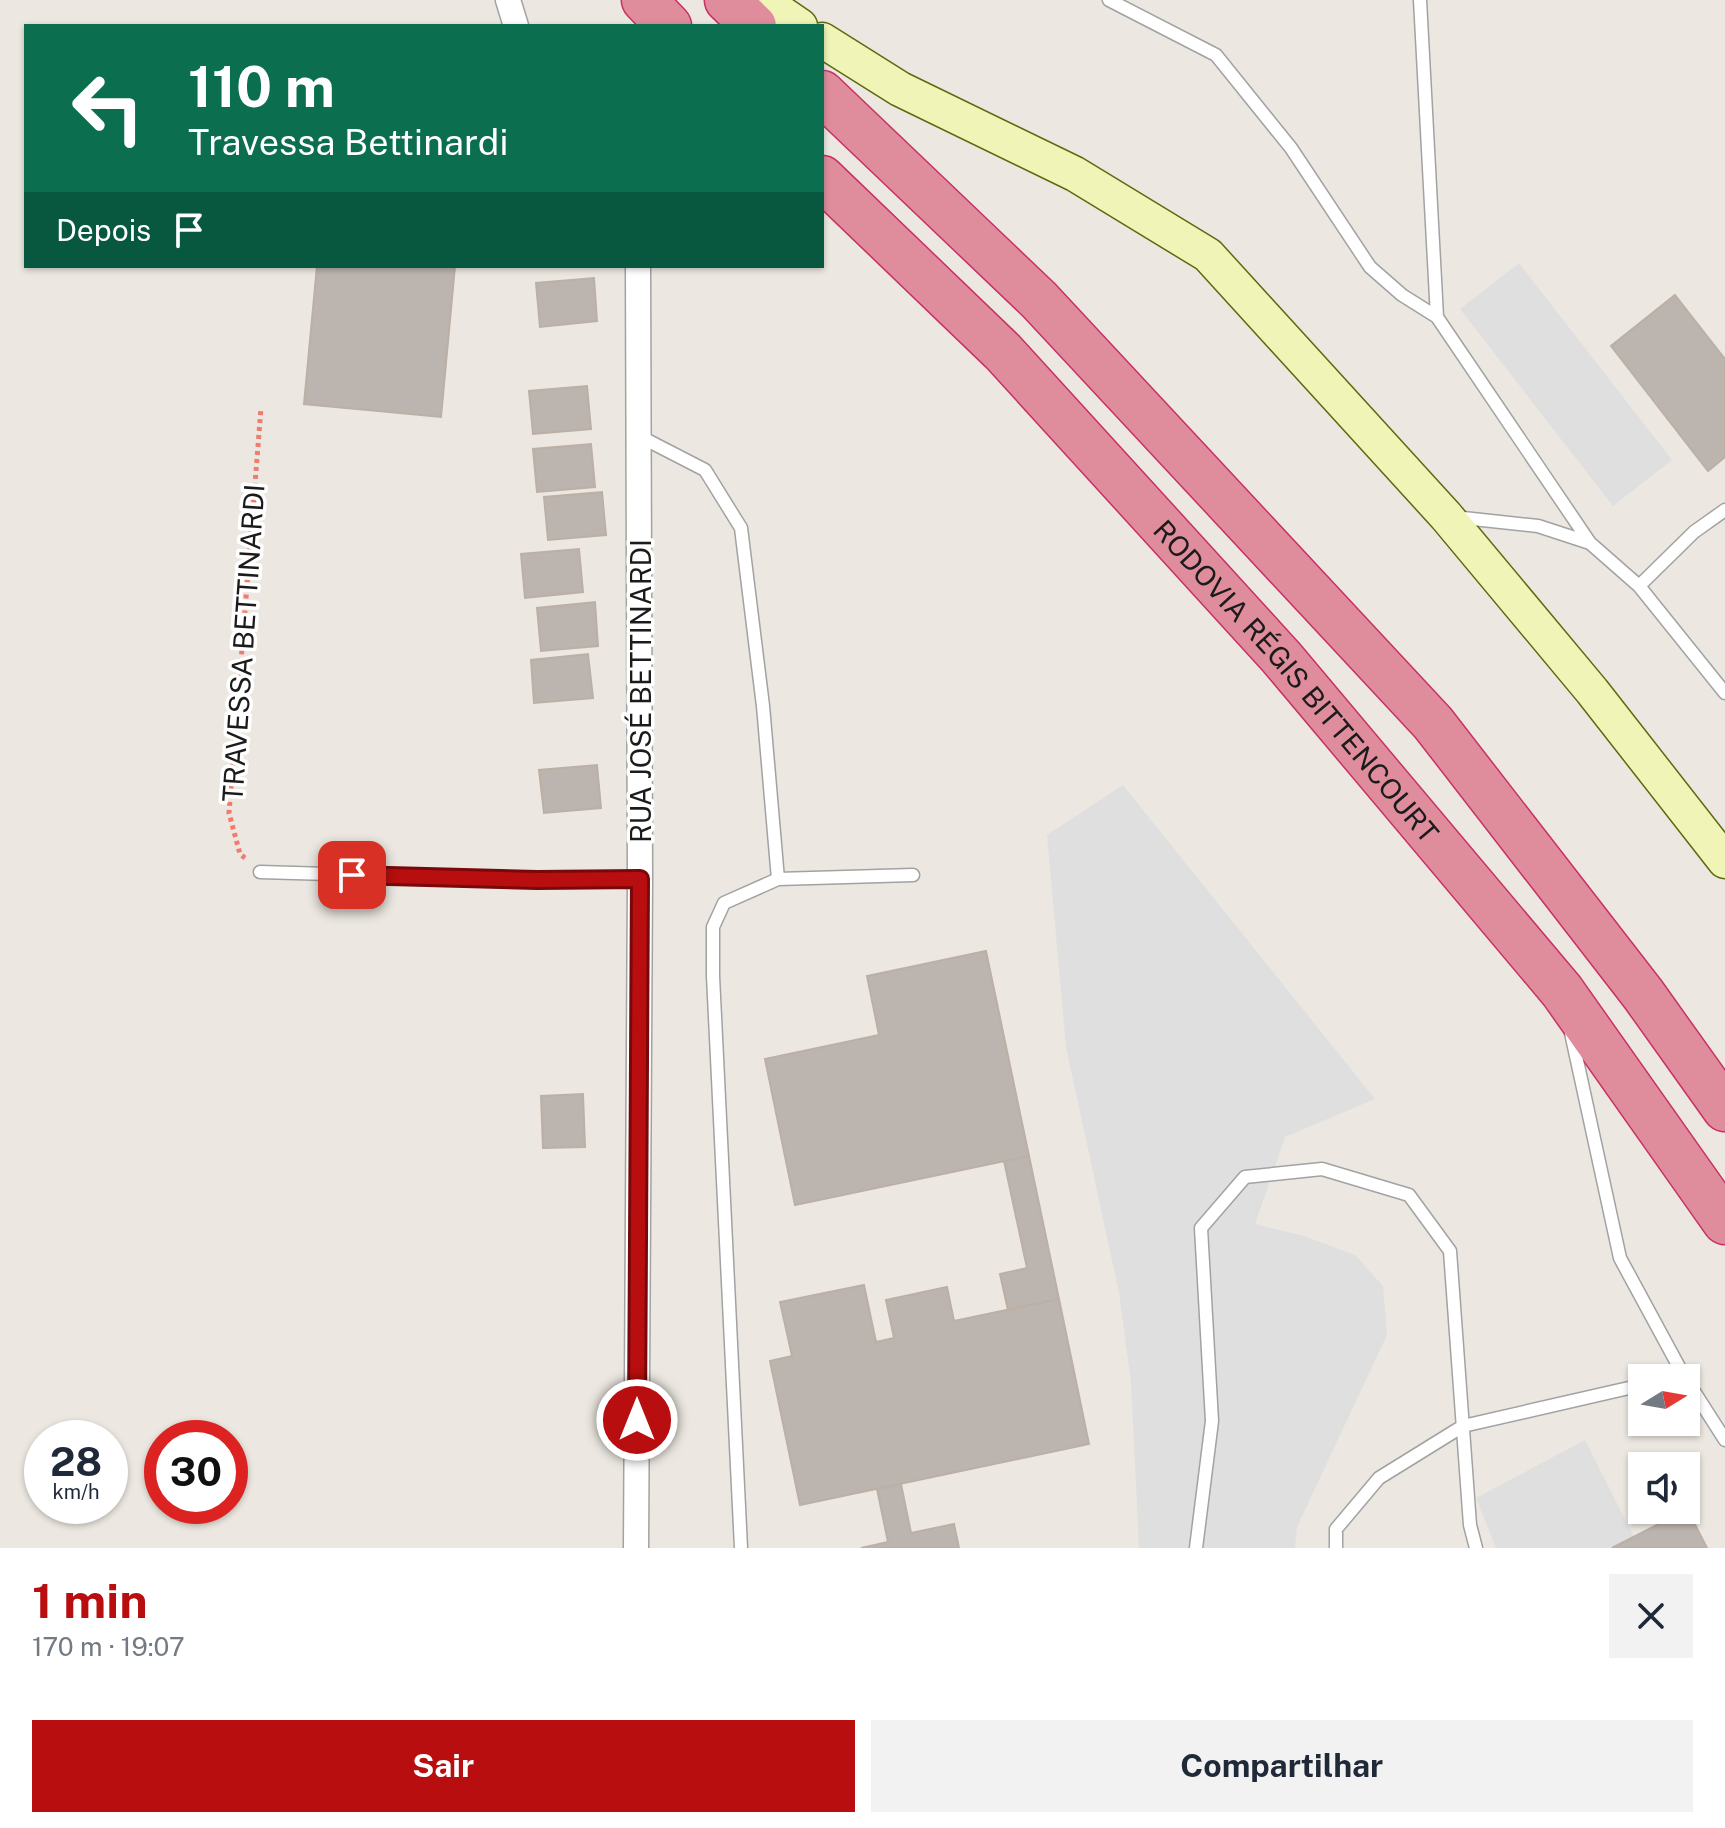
<!DOCTYPE html>
<html lang="pt">
<meta charset="utf-8">
<style>
body{margin:0;font-family:"Public Sans",sans-serif;background:#f2f2f3;color:#1f2937;height:100vh;display:flex;flex-direction:column;font-size:30px;white-space:nowrap}
*{box-sizing:border-box;margin:0}
p{font-size:26px;color:#747a83}
.icon{flex:none;width:44px;height:44px;fill:none;stroke:currentColor;stroke-width:2;stroke-linecap:round;stroke-linejoin:round}
.map{position:relative;height:1548px;overflow:hidden}
.details{display:flex;flex-direction:column;background:#fff;flex:1}
.details>*{flex:none}
.top-card{position:absolute;left:24px;top:24px;width:800px;height:244px;border-radius:0px;box-shadow:0 2px 6px #0004;background:#0b6e4f;color:#fff;overflow:hidden}
.needle{width:52px;rotate:79deg}
.tools{position:absolute;left:1628px;top:1364px;display:grid;gap:16px}
.tools a{display:grid;place-items:center;width:72px;height:72px;border-radius:0px;background:#fff;box-shadow:0 2px 6px #0004;font-size:40px}
.speed{position:absolute;left:24px;top:1420px;display:flex;gap:16px;font-size:40px;font-weight:700;text-align:center}
.speed>*{display:grid;place-content:center;width:104px;height:104px;border-radius:50%;background:#fff;box-shadow:0 2px 6px #0004;line-height:1}
.speed small{font-size:20px;font-weight:400}
.speed .limit{border:12px solid #d22;background:#fff;color:#111}
.pin{position:absolute;display:grid;place-items:center;width:68px;height:68px;color:#fff;margin:-34px;border-radius:16px;box-shadow:0 4px 12px #0006}
.me{position:absolute;width:88px;margin:-44px;rotate:0deg;stroke-linejoin:round;filter:drop-shadow(0 0 6px #0008)}
.turn{display:flex;align-items:center;gap:28px;height:168px;padding:0 32px;font-size:36px}
.turn .icon{width:104px;height:104px;stroke-width:2.5}
.turn b{display:block;font-size:56px;line-height:68px}
.then{display:flex;align-items:center;height:76px;padding:0 32px;background:#0003;gap:16px;font-size:30px}
.round{display:grid;place-items:center;flex:none;width:84px;height:84px;border-radius:0px;background:#f2f2f3}
.headline{display:flex;align-items:center;justify-content:space-between;height:136px;padding:0 32px}
h1{font-size:48px;font-weight:700;line-height:60px;color:#b80e0f}
.button{display:flex;gap:16px;margin-top:auto;padding:16px 32px}
.button a{flex:1;height:92px;border-radius:0px;background:#b80e0f;color:#fff;font-size:32px;font-weight:700;line-height:92px;text-align:center}
.button a+a{background:#f2f2f3;color:#1f2937}
.map>svg:first-child{display:block}
.parking{fill:#dfdfdf}
.building{fill:#bcb4ae;stroke:#bcafa5;stroke-width:2}
.lines{fill:none;stroke-linecap:round;stroke-linejoin:round}
.service-casing{stroke:#a2a2a2;stroke-width:15}
.minor-casing{stroke:#a2a2a2;stroke-width:27}
.secondary-casing{stroke:#5f680c;stroke-width:37}
.motorway-casing{stroke:#c93065;stroke-width:47}
.path{stroke:#ef7c6f;stroke-width:5;stroke-dasharray:4 4;stroke-linecap:butt}
.service{stroke:#fff;stroke-width:12}
.minor{stroke:#fff;stroke-width:24}
.secondary{stroke:#f1f4b7;stroke-width:34}
.motorway{stroke:#df8d9d;stroke-width:44}
.route-casing{stroke:#78090a;stroke-width:20}
.route{stroke:#b80e0f;stroke-width:14}
.labels{text-anchor:middle;dominant-baseline:central;stroke-width:7;stroke-linejoin:round;paint-order:stroke}
.street-label{font-size:28px;fill:#1b1b1b;stroke:#fff}
</style>
<div class="map">
<svg width="1725" height="1548" viewBox="0 0 1725 1548">
<rect width="100%" height="100%" fill="#ece8e1"/>
<path class="parking" d="M 1519,263 L 1672,460 L 1613,506 L 1460,309 Z
M 1123,785 L 1375,1099 L 1285,1137 L 1255,1224 L 1304,1236 L 1355,1255 L 1383,1286 L 1387,1335 L 1297,1527 L 1295,1548 L 1139,1548 L 1131,1382 L 1119,1293 L 1066,1047 L 1047,835 Z
M 1585,1440 L 1634,1537 L 1612,1548 L 1496,1548 L 1476,1498 Z"/>
<path class="building" d="M 317,266 L 455,266 L 441,417 L 304,404 Z
M 594,278 L 597,321 L 540,327 L 536,283 Z
M 1675,295 L 1725,359 L 1725,457 L 1708,471 L 1611,346 Z
M 587,386 L 591,429 L 533,434 L 529,391 Z
M 591,444 L 595,487 L 537,492 L 533,449 Z
M 602,492 L 606,535 L 548,540 L 544,497 Z
M 579,549 L 583,592 L 525,598 L 521,554 Z
M 595,602 L 598,646 L 541,651 L 537,608 Z
M 588,654 L 593,698 L 534,703 L 531,660 Z
M 597,765 L 601,808 L 544,813 L 539,770 Z
M 986,951 L 1029,1156 L 795,1205 L 765,1059 L 879,1035 L 867,976 Z
M 583,1094 L 585,1147 L 543,1148 L 541,1096 Z
M 1029,1156 L 1059,1299 L 1008,1310 L 1000,1274 L 1027,1268 L 1004,1161 Z
M 864,1285 L 876,1342 L 894,1338 L 886,1300 L 947,1287 L 954,1321 L 1059,1299 L 1089,1444 L 800,1505 L 770,1361 L 792,1356 L 780,1302 Z
M 901,1484 L 911,1533 L 954,1524 L 959,1548 L 861,1548 L 888,1542 L 877,1489 Z
M 1687,1509 L 1707,1548 L 1612,1548 L 1686,1510 Z"/>
<g class="lines">
<defs>
<path id="service" d="M 1109,0 L 1216,55 L 1291,148 L 1370,267 L 1402,295 L 1437,317
M 1420,0 L 1437,317 L 1590,543
M 639,436 L 705,470 L 741,528 L 763,706 L 778,879
M 1454,517 L 1538,526 L 1590,543 L 1639,586 L 1725,693
M 1639,586 L 1694,532 L 1725,510
M 260,872 L 537,880 L 640,879
M 1571,1033 L 1620,1258 L 1685,1378
M 1686,1379 L 1725,1440
M 741,1548 L 713,976 L 713,927 L 724,903 L 778,879 L 913,875
M 1196,1548 L 1212,1421 L 1201,1228 L 1245,1177 L 1322,1169 L 1409,1195 L 1450,1251 L 1470,1525 L 1476,1548
M 1336,1548 L 1336,1529 L 1379,1478 L 1463,1426 L 1642,1385"/>
<path id="minor" d="M 508,0 L 516,26
M 636,1548 L 640,879 L 638,266"/>
<path id="secondary" d="M 762,0 L 800,26
M 822,40 L 900,89 L 1075,174 L 1208,255 L 1446,516 L 1592,691 L 1725,861"/>
<g id="motorway">
<path d="M 644,0 L 669,26"/>
<path d="M 727,0 L 754,26"/>
<path d="M 822,93 L 1039,300 L 1433,723 L 1643,994 L 1725,1109"/>
<path id="s1" d="M 822,178 L 1003,352 L 1281,657 L 1562,991 L 1725,1222"/>
</g>
</defs>
<use href="#service" class="service-casing"/>
<use href="#minor" class="minor-casing"/>
<use href="#secondary" class="secondary-casing"/>
<use href="#motorway" class="motorway-casing"/>
<path class="path" d="M 245,858 L 240,854 L 229,813 L 261,408"/>
<use href="#service" class="service"/>
<use href="#minor" class="minor"/>
<use href="#secondary" class="secondary"/>
<use href="#motorway" class="motorway"/>
</g>
<g class="lines">
<defs>
<path id="route" d="M 352,875 L 537,880 L 640,879 L 637,1420"/>
</defs>
<use href="#route" class="route-casing"/>
<use href="#route" class="route"/>
</g>
<g class="labels">
<g class="street-label">
<text transform="translate(243 643) rotate(-86)">TRAVESSA BETTINARDI</text>
<text stroke="none"><textPath href="#s1" startOffset="692">RODOVIA RÉGIS BITTENCOURT</textPath></text>
<text transform="translate(640 691) rotate(-90)">RUA JOSÉ BETTINARDI</text>
</g>
</g>
</svg>
<div class="tools">
<a><svg class="needle" viewBox="-14 -14 28 28"><path d="M0-13l5 13h-10z" fill="#e53935"/><path d="M0 13l5-13h-10z" fill="#747a83"/></svg></a>
<a><svg class="icon" aria-label="sound" viewBox="0 0 24 24"><path d="M4 9h4l5-4v14l-5-4H4zM17 9q2 3 0 6"/></svg></a>
</div>
<div class="speed"><div>28<small>km/h</small></div><div class="limit">30</div></div>
<div class="pin" style="left:352px;top:875px;background:#d93025"><svg class="icon" aria-label="arrive" viewBox="0 0 24 24"><path d="M6 21V4h12l-3 4 3 4H6"/></svg></div>
<svg class="me" style="left:637px;top:1420px" viewBox="-20 -20 40 40"><circle r="17" fill="#b80e0f" stroke="#fff" stroke-width="3"/><path d="M0-11L8 9 0 5-8 9z" fill="#fff"/></svg>
<div class="top-card">
<div class="turn"><svg class="icon" aria-label="left" viewBox="0 0 24 24"><path d="M17 20v-9H6M10 6l-5 5 5 5"/></svg><div><b>110 m</b>Travessa Bettinardi</div></div>
<div class="then">Depois<svg class="icon" aria-label="arrive" viewBox="0 0 24 24"><path d="M6 21V4h12l-3 4 3 4H6"/></svg></div>
</div>
</div>
<section class="details">
<div class="headline"><div><h1>1 min</h1><p>170 m · 19:07</p></div><a class="round"><svg class="icon" aria-label="close" viewBox="0 0 24 24"><path d="M6 6l12 12M18 6L6 18"/></svg></a></div>
<div class="button"><a>Sair</a><a>Compartilhar</a></div>
</section>
